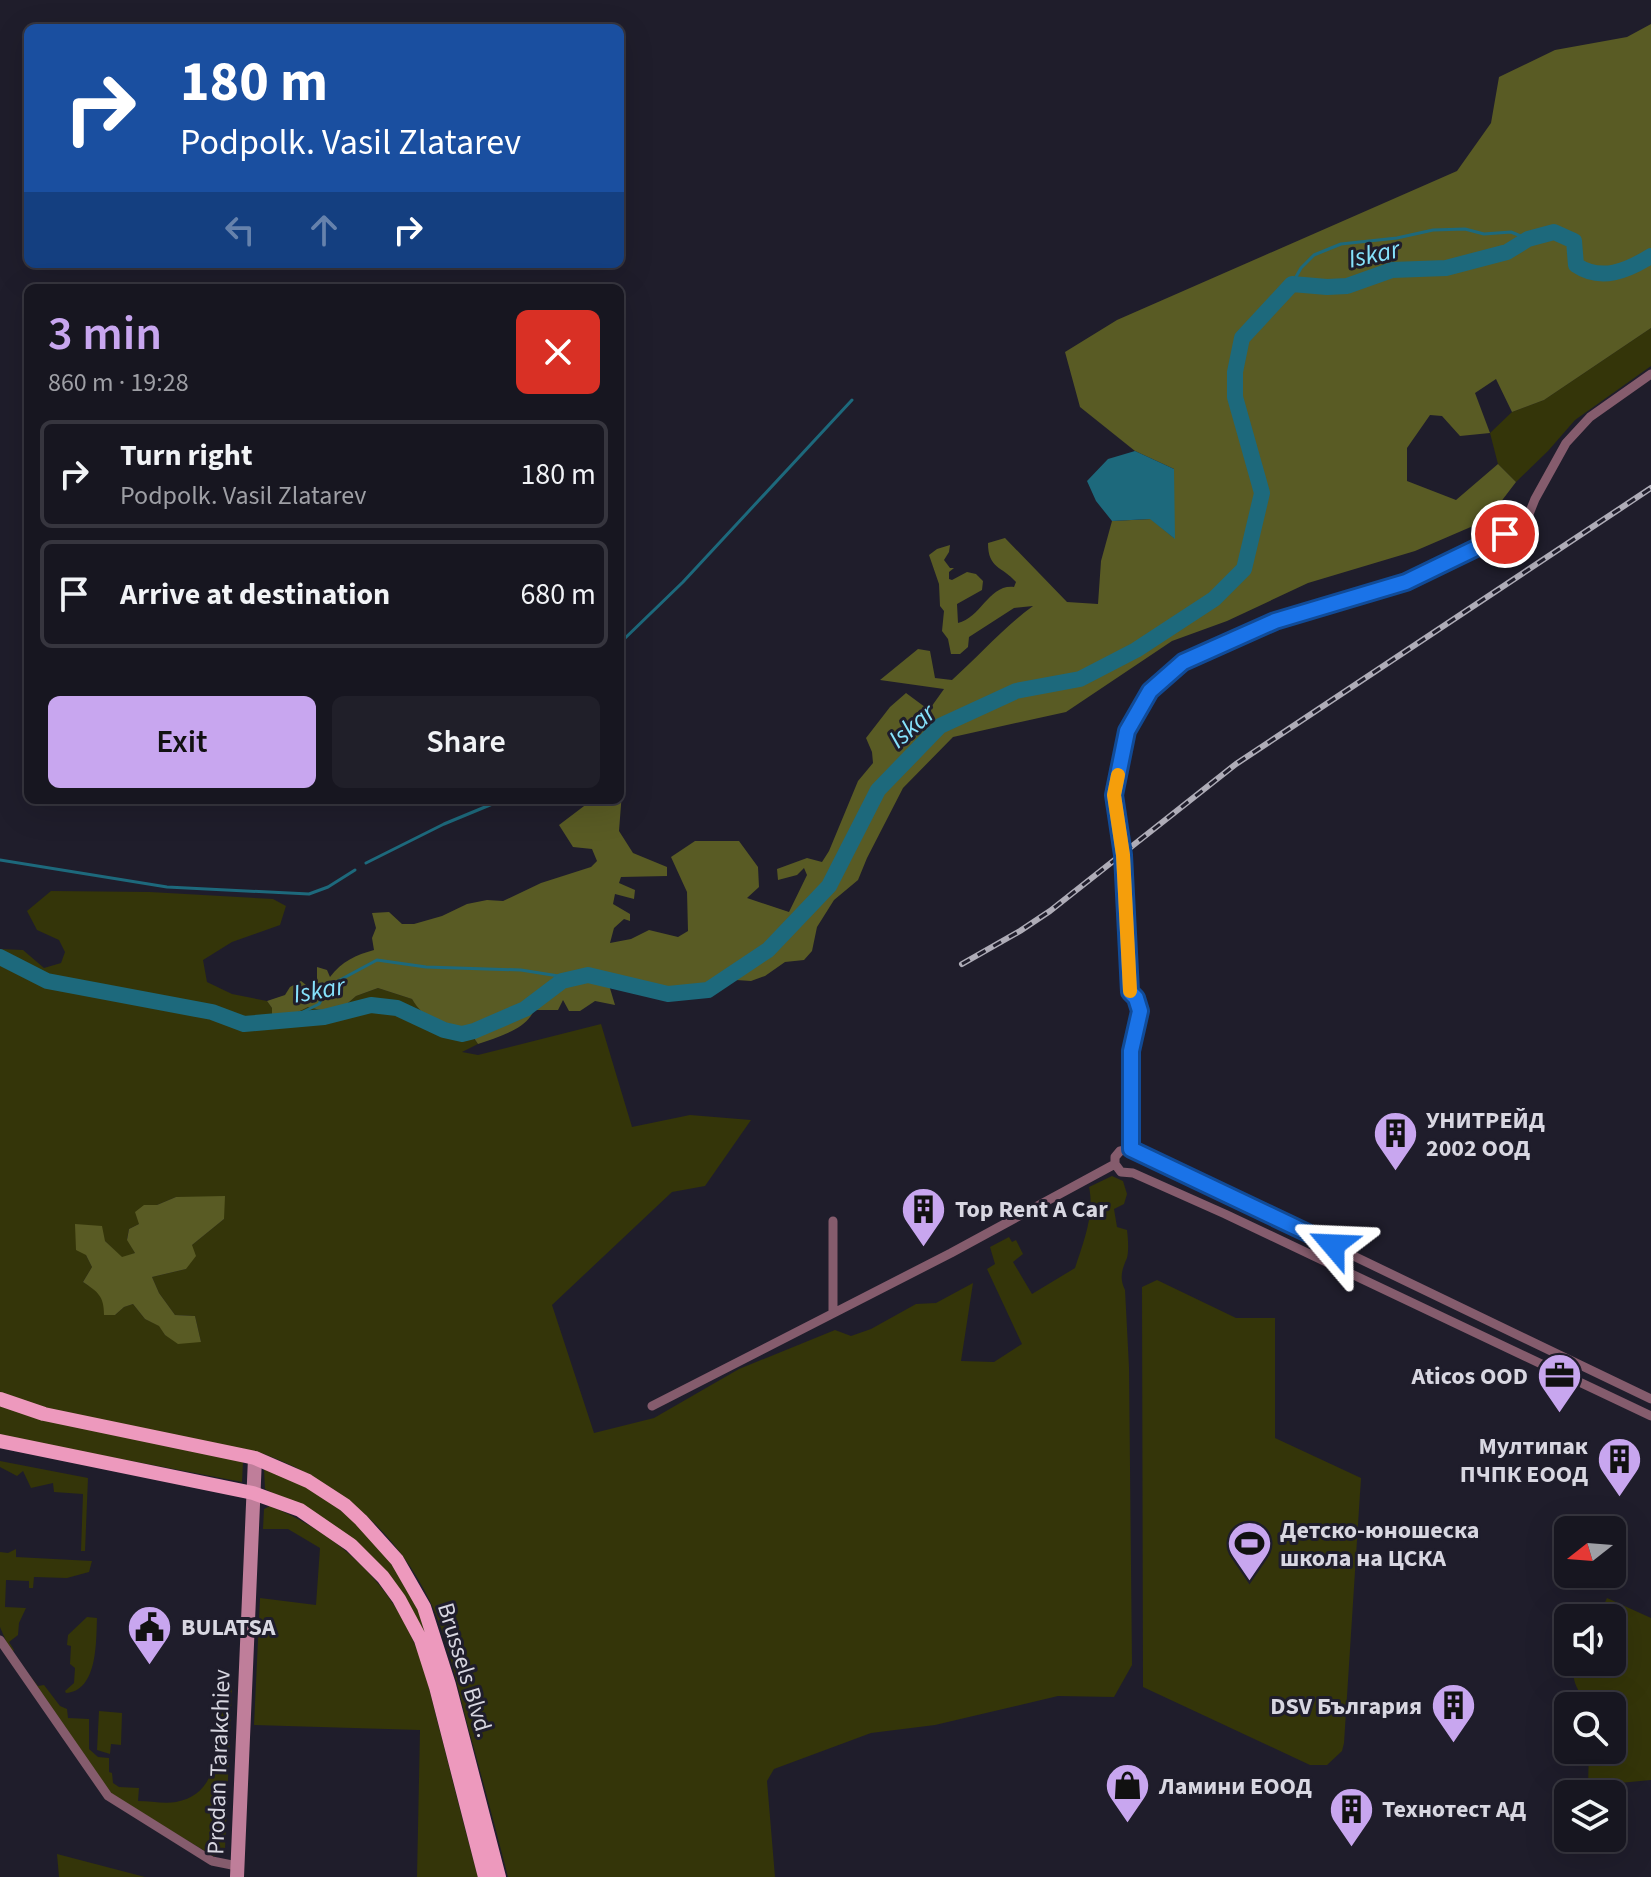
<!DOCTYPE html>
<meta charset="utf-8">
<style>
body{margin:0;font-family:"Source Sans 3",sans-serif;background:#201f29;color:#f1f3f6;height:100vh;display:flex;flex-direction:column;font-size:30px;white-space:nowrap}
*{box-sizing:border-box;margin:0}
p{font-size:26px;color:#9e9fa5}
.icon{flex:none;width:44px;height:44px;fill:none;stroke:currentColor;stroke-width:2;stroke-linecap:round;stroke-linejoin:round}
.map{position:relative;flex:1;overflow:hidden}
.sheet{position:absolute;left:24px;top:284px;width:600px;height:520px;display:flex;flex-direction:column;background:#171620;border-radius:12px;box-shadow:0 8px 32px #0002,0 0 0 2px #36353e}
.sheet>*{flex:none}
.guide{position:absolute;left:24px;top:24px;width:600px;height:244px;border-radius:12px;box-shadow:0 8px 32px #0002,0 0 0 2px #36353e;background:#1a4fa0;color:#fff;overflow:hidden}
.needle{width:52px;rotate:253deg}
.controls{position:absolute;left:1554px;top:1516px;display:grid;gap:16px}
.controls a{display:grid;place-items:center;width:72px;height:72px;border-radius:12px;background:#171620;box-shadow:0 8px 32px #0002,0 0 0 2px #36353e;font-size:40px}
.pin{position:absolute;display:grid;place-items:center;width:68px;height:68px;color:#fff;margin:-34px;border:4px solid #fff;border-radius:50%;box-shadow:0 2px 8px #0007}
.me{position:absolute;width:88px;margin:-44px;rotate:296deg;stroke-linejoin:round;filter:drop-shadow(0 0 6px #0008)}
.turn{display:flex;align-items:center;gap:28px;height:168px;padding:0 24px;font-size:36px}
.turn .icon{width:104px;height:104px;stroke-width:2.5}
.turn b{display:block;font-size:56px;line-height:68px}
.lanes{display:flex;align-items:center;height:76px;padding:0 24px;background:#0003;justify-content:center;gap:40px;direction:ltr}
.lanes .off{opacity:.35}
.round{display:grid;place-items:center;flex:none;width:84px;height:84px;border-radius:12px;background:#201f29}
.summary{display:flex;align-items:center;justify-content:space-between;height:136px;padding:0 24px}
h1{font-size:48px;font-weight:600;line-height:60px;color:#c8a6ef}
.primary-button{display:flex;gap:16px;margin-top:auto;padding:16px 24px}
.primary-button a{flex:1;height:92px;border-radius:12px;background:#c8a6ef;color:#111;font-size:32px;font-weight:600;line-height:92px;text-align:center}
.primary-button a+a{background:#201f29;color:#f1f3f6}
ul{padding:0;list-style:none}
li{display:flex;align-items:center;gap:24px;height:108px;margin:0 16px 12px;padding:0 8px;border:4px solid #36353e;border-radius:12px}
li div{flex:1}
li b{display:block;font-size:30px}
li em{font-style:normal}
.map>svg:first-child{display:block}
.green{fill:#343509;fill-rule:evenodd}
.forest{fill:#595b24}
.water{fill:#1d697c}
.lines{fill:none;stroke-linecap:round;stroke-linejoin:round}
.stream{stroke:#1d697c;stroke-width:3}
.river{stroke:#1d697c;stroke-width:16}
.street{stroke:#855c6d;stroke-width:9}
.secondary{stroke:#bf7e9a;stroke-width:14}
.primary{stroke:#ed99bd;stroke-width:14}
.rail-casing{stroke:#aeacb7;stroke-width:6}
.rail{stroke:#1f1d2b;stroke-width:3;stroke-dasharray:9;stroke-linecap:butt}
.route-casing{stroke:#114b97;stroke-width:20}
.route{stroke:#1a73e8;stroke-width:14}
.slow{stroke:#f59e0b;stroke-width:14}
.labels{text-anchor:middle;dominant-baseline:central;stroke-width:6;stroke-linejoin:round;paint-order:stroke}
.poi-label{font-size:24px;font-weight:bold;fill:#d8d7e1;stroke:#1f1d2b;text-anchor:start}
.street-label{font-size:24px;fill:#d8d7e1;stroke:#1f1d2b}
.water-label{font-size:26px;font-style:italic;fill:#86e2fc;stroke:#1f1d2b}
</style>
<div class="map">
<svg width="1651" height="1877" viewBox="0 0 1651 1877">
<rect width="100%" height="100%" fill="#1f1d2b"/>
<path class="green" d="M 1651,328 L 1651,366 L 1575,420 L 1548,451 L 1516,482 L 1498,464 L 1490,433 L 1512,412 L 1544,400 Z
M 51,891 L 150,892 L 273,899 L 286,906 L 280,925 L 232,942 L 203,960 L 207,982 L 232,994 L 267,1001 L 272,1008 L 296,1013 L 308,1006 L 325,1011 L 340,1010 L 356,996 L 378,988 L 412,999 C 422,1016 448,1026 467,1030 L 478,1044 L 462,1052 L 478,1055 L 601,1024 L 632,1127 L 690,1115 L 751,1120 L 705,1186 L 672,1192 L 552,1305 L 594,1433 L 654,1418 L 739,1369 L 835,1330 L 851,1336 L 871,1329 L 916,1304 L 936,1303 L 973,1283 L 961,1361 L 994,1362 L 1022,1344 L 987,1269 L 995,1264 L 990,1247 L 1009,1237 L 1012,1242 L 1016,1240 L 1023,1254 L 1013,1262 L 1032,1294 L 1075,1268 C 1083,1243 1095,1214 1089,1187 L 1112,1176 L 1123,1181 L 1127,1194 L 1124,1204 L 1114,1209 L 1117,1227 L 1127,1230 C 1128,1238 1129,1250 1127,1258 C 1122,1269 1119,1278 1125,1290 L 1129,1367 L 1132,1665 L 1114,1697 L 1058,1696 L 935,1725 L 871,1733 L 774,1769 L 767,1781 L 775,1877 L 508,1877 C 495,1826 481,1774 467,1723 C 458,1688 450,1651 437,1617 C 405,1539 343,1483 264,1454 L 46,1410 L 0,1393 L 0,949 L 23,950 L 44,968 L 61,963 L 65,952 L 59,940 L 37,930 L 27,911 ZM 176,1197 L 224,1219 L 192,1245 L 186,1269 L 152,1277 L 159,1293 L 175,1315 L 195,1316 L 201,1342 L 165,1335 L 160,1326 L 145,1319 L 133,1304 L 124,1307 L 115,1315 L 100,1293 L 83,1282 L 92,1267 L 86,1255 L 105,1241 L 122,1258 L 135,1253 L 127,1239 L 129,1229 L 139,1224 L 157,1205 Z
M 1157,1280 L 1236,1318 L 1275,1318 L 1275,1438 L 1361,1478 L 1344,1743 L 1342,1751 L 1327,1765 L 1310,1765 L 1143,1687 L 1142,1287 Z
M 0,1405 L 243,1462 L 242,1482 L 0,1436 Z
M 0,1461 L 88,1478 L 85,1551 L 81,1551 L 83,1494 L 54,1492 L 53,1483 L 31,1488 L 23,1471 L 17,1476 L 0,1467 Z
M 264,1469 C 279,1470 296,1481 310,1489 C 368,1524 410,1578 431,1642 L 494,1877 L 491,1877 C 479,1831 467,1786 455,1740 C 434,1661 417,1592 350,1537 C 324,1515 295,1505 265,1489 Z
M 270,1506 C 337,1533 392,1583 418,1652 C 428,1678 433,1707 441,1735 C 453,1782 465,1830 478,1877 L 417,1877 L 420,1730 L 254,1725 L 260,1598 L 316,1605 L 320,1548 L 288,1529 L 263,1529 L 264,1509 Z
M 16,1549 L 16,1557 L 92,1561 L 89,1572 L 67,1578 L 34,1577 L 33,1588 L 29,1588 L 29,1581 L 6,1580 L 5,1607 L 26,1608 L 19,1623 L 18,1635 L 9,1642 L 14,1650 L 11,1653 L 0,1627 L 0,1552 L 8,1553 Z
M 1607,1598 L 1651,1618 L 1651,1780 L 1588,1786 L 1589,1750 L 1612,1750 L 1612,1706 L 1586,1706 C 1579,1689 1568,1680 1577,1662 L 1612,1662 L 1612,1618 L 1598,1618 Z
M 87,1617 L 97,1618 C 96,1641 98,1691 66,1693 L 65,1691 L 74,1683 L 75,1668 L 70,1664 L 71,1646 L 67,1645 L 68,1635 Z
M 28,1673 L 38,1686 L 44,1685 L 60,1706 L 67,1709 L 68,1718 L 89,1719 L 89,1749 L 98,1757 L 109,1758 L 109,1772 L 112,1773 L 113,1783 L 119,1787 L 139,1788 L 138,1801 C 150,1801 164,1804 176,1802 C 227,1793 217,1727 219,1688 L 221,1685 L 232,1686 L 225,1849 L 223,1853 L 213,1856 L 112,1795 Z
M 99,1711 L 122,1713 L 121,1745 L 111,1744 L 110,1754 L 97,1750 Z
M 57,1854 L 145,1877 L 59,1877 Z"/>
<path class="forest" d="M 1651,24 L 1651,328 L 1544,400 L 1512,412 L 1496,379 L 1475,393 L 1490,433 L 1460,436 L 1442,416 L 1430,415 L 1407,448 L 1407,481 L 1456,500 L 1498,464 L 1516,482 L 1487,520 L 1415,551 L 1308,583 L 1227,621 L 1172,641 L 1066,712 L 953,737 L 903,788 L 867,858 L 858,880 L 834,900 L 817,927 L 812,951 L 804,960 L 785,962 L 765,976 L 751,981 L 736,980 L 667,987 L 615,979 L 609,985 L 615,1005 L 595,1001 L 580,1011 L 569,1011 L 563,1000 L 558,1010 L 534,1010 C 526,1030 497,1037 478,1044 C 475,1040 471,1032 466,1030 C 443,1018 428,1026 412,999 L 378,988 L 356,996 L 340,1010 L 325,1011 L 308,1007 C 296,1013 286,1018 272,1015 L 272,1008 L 267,1001 L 285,995 L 290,987 L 301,981 L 311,989 L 317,986 L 317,967 L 327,970 L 330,977 C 342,961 356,955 374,950 L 372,938 L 376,928 L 372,913 L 389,912 L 402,924 L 414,924 L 442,916 L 467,904 L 487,900 L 503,901 L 541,883 L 591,867 L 597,861 L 592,849 L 573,847 L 559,825 L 592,800 L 620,800 L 620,792 L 622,792 L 619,831 L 633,853 L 667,867 L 667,876 L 621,877 L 619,883 L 635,890 L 634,899 L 615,894 L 613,904 L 630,914 L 630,921 L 624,919 L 614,928 L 610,943 L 631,939 L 649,930 L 678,937 L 688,931 L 687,892 L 671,857 L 695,841 L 739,841 L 758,867 L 759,887 L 747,898 L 789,912 L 807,875 L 804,868 L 797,875 L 778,880 L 777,869 L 807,858 L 822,862 L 829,851 L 858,781 L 873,763 L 872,752 L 866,738 L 890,707 L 906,693 L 929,710 L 944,689 L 880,680 L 918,649 L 930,651 L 935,678 L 952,680 C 979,656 1003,628 1033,606 L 1014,608 L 969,637 L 968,647 L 960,654 L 951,654 L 948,639 L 942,631 L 944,611 L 940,606 L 939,584 L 929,555 L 937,549 L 950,545 L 949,552 L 944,560 L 950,568 L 954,568 L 949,572 L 949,579 L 952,580 L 967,572 L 976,574 L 983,581 L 982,590 L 957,604 L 958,623 C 981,618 989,584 1014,587 L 1016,582 C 1002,566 988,569 988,543 L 1005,538 L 1067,602 L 1098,604 L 1101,561 L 1112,521 L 1151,519 L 1174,538 L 1174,469 L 1135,451 L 1080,407 L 1065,352 L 1117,320 L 1457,171 L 1491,123 L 1499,77 L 1555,50 L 1627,37 Z
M 225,1196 L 224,1219 L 192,1245 L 196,1256 L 186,1269 L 152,1277 L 159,1293 L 175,1315 L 195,1316 L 201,1342 L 178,1344 L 165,1335 L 159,1326 L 145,1319 L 133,1304 L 124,1307 L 115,1315 L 104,1315 C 104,1296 98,1292 83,1282 L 92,1267 L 86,1255 L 76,1250 L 75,1224 L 102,1226 L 105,1241 L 122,1257 L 135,1253 L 127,1240 L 129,1229 L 139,1224 L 135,1212 L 144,1205 L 157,1205 L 176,1197 Z"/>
<path class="water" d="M 1135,451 L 1174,469 L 1175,539 L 1150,519 L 1112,521 L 1096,501 L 1087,481 L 1108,459 Z"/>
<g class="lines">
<path class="stream" d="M 1292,284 L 1301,268 L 1314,255 L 1341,244 L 1397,238 L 1433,230 L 1465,229 L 1484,234 L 1511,232 L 1528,239
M 620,643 L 683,582 L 852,400
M 0,860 L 167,887 L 309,894 L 328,887 L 355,870
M 366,863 L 444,824 L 502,800
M 287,1020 L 319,1004 L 327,989 L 338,981 L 377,960 L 426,967 L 521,970 L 571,978"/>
<path class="river" d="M 0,957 L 47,981 L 212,1012 L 244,1024 L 324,1017 L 371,1005 L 397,1008 L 444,1030 L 462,1034 L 474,1031 L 525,1009 L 562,981 L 588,975 L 668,994 L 708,990 L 768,950 L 829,886 L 878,790 L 940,726 L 1016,691 L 1080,679 L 1136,650 L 1214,599 L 1244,569 L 1262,493 L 1235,397 L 1235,372 L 1242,338 L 1292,284 L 1327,287 L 1347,286 L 1392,270 L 1446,268 L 1507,252 L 1528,239 L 1554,232 L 1574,241 L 1576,265 C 1601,282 1627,271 1651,256"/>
<path class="street" d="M 1131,1149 L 1131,1051 L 1140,1011 L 1136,998 L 1130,992 L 1123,855 L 1114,795 L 1127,731 L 1150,691 L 1183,662 L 1275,621 L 1406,582 L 1505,534 L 1527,519 L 1535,499 L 1566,443 L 1590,417 L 1651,374
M 1115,1164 L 1115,1157 L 1120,1151 L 1131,1149 L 1651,1399
M 1115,1164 L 1121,1172 L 1133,1173 L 1225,1214 L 1651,1416
M 833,1221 L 833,1312
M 652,1406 L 951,1253 L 1115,1164
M 0,1640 L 108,1796 L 212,1861 L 237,1866"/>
<path class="secondary" d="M 237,1877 L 255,1458"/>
<path class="primary" d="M 0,1399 L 44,1414 L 255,1458 L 308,1481 L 345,1505 L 361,1520 L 397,1560 L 424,1607 L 449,1685 L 499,1877
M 0,1441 L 253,1493 L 300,1510 L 351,1545 L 383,1577 L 399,1599 L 421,1640 L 436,1687 L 485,1877"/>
<defs>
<path id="rail" d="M 962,964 L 1020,931 L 1050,911 L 1236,764 L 1651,488"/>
</defs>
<use href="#rail" class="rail-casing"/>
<use href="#rail" class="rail"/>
</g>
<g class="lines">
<defs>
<path id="route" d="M 1333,1245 L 1131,1149 L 1131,1051 L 1140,1011 L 1136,998 L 1130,992 L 1123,855 L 1114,795 L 1127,731 L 1150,691 L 1183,662 L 1275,621 L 1406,582 L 1505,534"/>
</defs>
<use href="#route" class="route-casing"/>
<use href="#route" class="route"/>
<path class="slow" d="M 1118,775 L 1114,795 L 1123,855 L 1130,991"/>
</g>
<defs>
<symbol id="building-pin" viewBox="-11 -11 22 30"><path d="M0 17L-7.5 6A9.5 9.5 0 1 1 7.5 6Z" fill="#c8a6ef" stroke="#1f1d2b"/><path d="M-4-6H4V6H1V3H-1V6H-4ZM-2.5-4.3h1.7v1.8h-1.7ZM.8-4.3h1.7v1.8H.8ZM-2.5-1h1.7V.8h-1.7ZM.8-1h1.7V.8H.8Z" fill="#111"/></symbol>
<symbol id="office-pin" viewBox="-11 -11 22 30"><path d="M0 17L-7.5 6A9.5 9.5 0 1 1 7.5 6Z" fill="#c8a6ef" stroke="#1f1d2b"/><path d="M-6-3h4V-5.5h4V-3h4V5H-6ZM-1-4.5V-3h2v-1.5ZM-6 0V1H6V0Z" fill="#111"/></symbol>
<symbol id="stadium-pin" viewBox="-11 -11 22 30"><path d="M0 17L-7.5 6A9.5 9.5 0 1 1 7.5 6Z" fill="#c8a6ef" stroke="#1f1d2b"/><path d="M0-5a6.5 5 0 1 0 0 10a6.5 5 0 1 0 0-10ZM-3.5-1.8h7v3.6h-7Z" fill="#111"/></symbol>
<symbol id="civic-pin" viewBox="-11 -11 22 30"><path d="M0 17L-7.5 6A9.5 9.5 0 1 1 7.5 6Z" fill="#c8a6ef" stroke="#1f1d2b"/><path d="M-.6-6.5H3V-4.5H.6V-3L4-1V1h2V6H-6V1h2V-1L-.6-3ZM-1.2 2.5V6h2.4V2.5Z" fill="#111"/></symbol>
<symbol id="shop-pin" viewBox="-11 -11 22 30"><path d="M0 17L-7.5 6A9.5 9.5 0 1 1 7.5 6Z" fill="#c8a6ef" stroke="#1f1d2b"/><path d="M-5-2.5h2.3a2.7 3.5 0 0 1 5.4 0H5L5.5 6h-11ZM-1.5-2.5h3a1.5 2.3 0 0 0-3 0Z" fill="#111"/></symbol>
</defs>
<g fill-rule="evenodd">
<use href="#building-pin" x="1370" y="1108" width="51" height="69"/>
<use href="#building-pin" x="898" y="1184" width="51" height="69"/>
<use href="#office-pin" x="1534" y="1350" width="51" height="69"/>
<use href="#building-pin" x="1594" y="1434" width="51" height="69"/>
<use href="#stadium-pin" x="1224" y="1518" width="51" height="69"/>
<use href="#civic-pin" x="124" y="1602" width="51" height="69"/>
<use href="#building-pin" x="1428" y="1680" width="51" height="69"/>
<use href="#shop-pin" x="1102" y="1760" width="51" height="69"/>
<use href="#building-pin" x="1326" y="1784" width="51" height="69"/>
</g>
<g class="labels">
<g class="poi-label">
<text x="1426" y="1120">УНИТРЕЙД<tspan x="1426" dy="28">2002 ООД</tspan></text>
<text x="955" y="1209">Top Rent A Car</text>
<text x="1528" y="1376" text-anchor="end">Aticos OOD</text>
<text x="1588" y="1446" text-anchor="end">Мултипак<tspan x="1588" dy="28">ПЧПК ЕООД</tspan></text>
<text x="1280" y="1530">Детско-юношеска<tspan x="1280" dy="28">школа на ЦСКА</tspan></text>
<text x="181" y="1627">BULATSA</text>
<text x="1422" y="1706" text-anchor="end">DSV България</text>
<text x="1159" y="1786">Ламини ЕООД</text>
<text x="1382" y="1809">Технотест АД</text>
</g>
<g class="street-label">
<text transform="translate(465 1670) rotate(73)">Brussels Blvd.</text>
<text transform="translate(219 1762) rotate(-88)">Prodan Tarakchiev</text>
</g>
<g class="water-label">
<text transform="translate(1374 254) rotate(-12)">Iskar</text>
<text transform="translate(912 726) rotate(-41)">Iskar</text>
<text transform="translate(319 990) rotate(-10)">Iskar</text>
</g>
</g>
</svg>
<div class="controls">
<a><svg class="needle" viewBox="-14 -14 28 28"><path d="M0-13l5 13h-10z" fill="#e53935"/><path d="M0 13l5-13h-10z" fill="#9e9fa5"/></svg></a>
<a><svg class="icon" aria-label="sound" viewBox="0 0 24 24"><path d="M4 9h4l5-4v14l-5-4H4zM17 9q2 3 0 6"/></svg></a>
<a><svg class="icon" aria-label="search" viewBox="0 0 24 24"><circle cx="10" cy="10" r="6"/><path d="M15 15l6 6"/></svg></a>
<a><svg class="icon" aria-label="layers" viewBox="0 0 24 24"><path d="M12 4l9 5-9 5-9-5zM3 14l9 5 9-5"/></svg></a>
</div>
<div class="pin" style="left:1505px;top:534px;background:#d93025"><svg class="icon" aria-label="arrive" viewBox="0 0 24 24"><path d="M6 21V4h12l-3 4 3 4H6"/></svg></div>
<svg class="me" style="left:1333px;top:1245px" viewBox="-20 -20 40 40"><path d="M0-17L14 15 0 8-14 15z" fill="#1a73e8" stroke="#fff" stroke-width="4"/></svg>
<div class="guide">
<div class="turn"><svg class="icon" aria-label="right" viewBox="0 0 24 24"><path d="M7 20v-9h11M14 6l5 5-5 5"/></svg><div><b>180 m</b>Podpolk. Vasil Zlatarev</div></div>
<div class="lanes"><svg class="icon off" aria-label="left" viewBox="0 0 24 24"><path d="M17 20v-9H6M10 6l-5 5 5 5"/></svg><svg class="icon off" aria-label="ahead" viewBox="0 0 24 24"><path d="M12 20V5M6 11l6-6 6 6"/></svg><svg class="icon" aria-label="right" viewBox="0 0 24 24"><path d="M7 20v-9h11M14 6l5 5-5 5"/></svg></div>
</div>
<section class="sheet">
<div class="summary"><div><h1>3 min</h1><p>860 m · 19:28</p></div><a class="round" style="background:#d93025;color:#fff"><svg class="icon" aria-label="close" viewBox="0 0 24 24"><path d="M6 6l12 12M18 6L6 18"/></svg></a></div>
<ul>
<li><svg class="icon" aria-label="right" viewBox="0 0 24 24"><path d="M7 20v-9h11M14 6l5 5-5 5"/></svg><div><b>Turn right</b><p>Podpolk. Vasil Zlatarev</p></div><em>180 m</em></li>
<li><svg class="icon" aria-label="arrive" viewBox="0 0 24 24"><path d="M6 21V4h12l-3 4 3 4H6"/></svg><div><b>Arrive at destination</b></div><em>680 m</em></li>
</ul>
<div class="primary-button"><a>Exit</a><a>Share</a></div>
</section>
</div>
